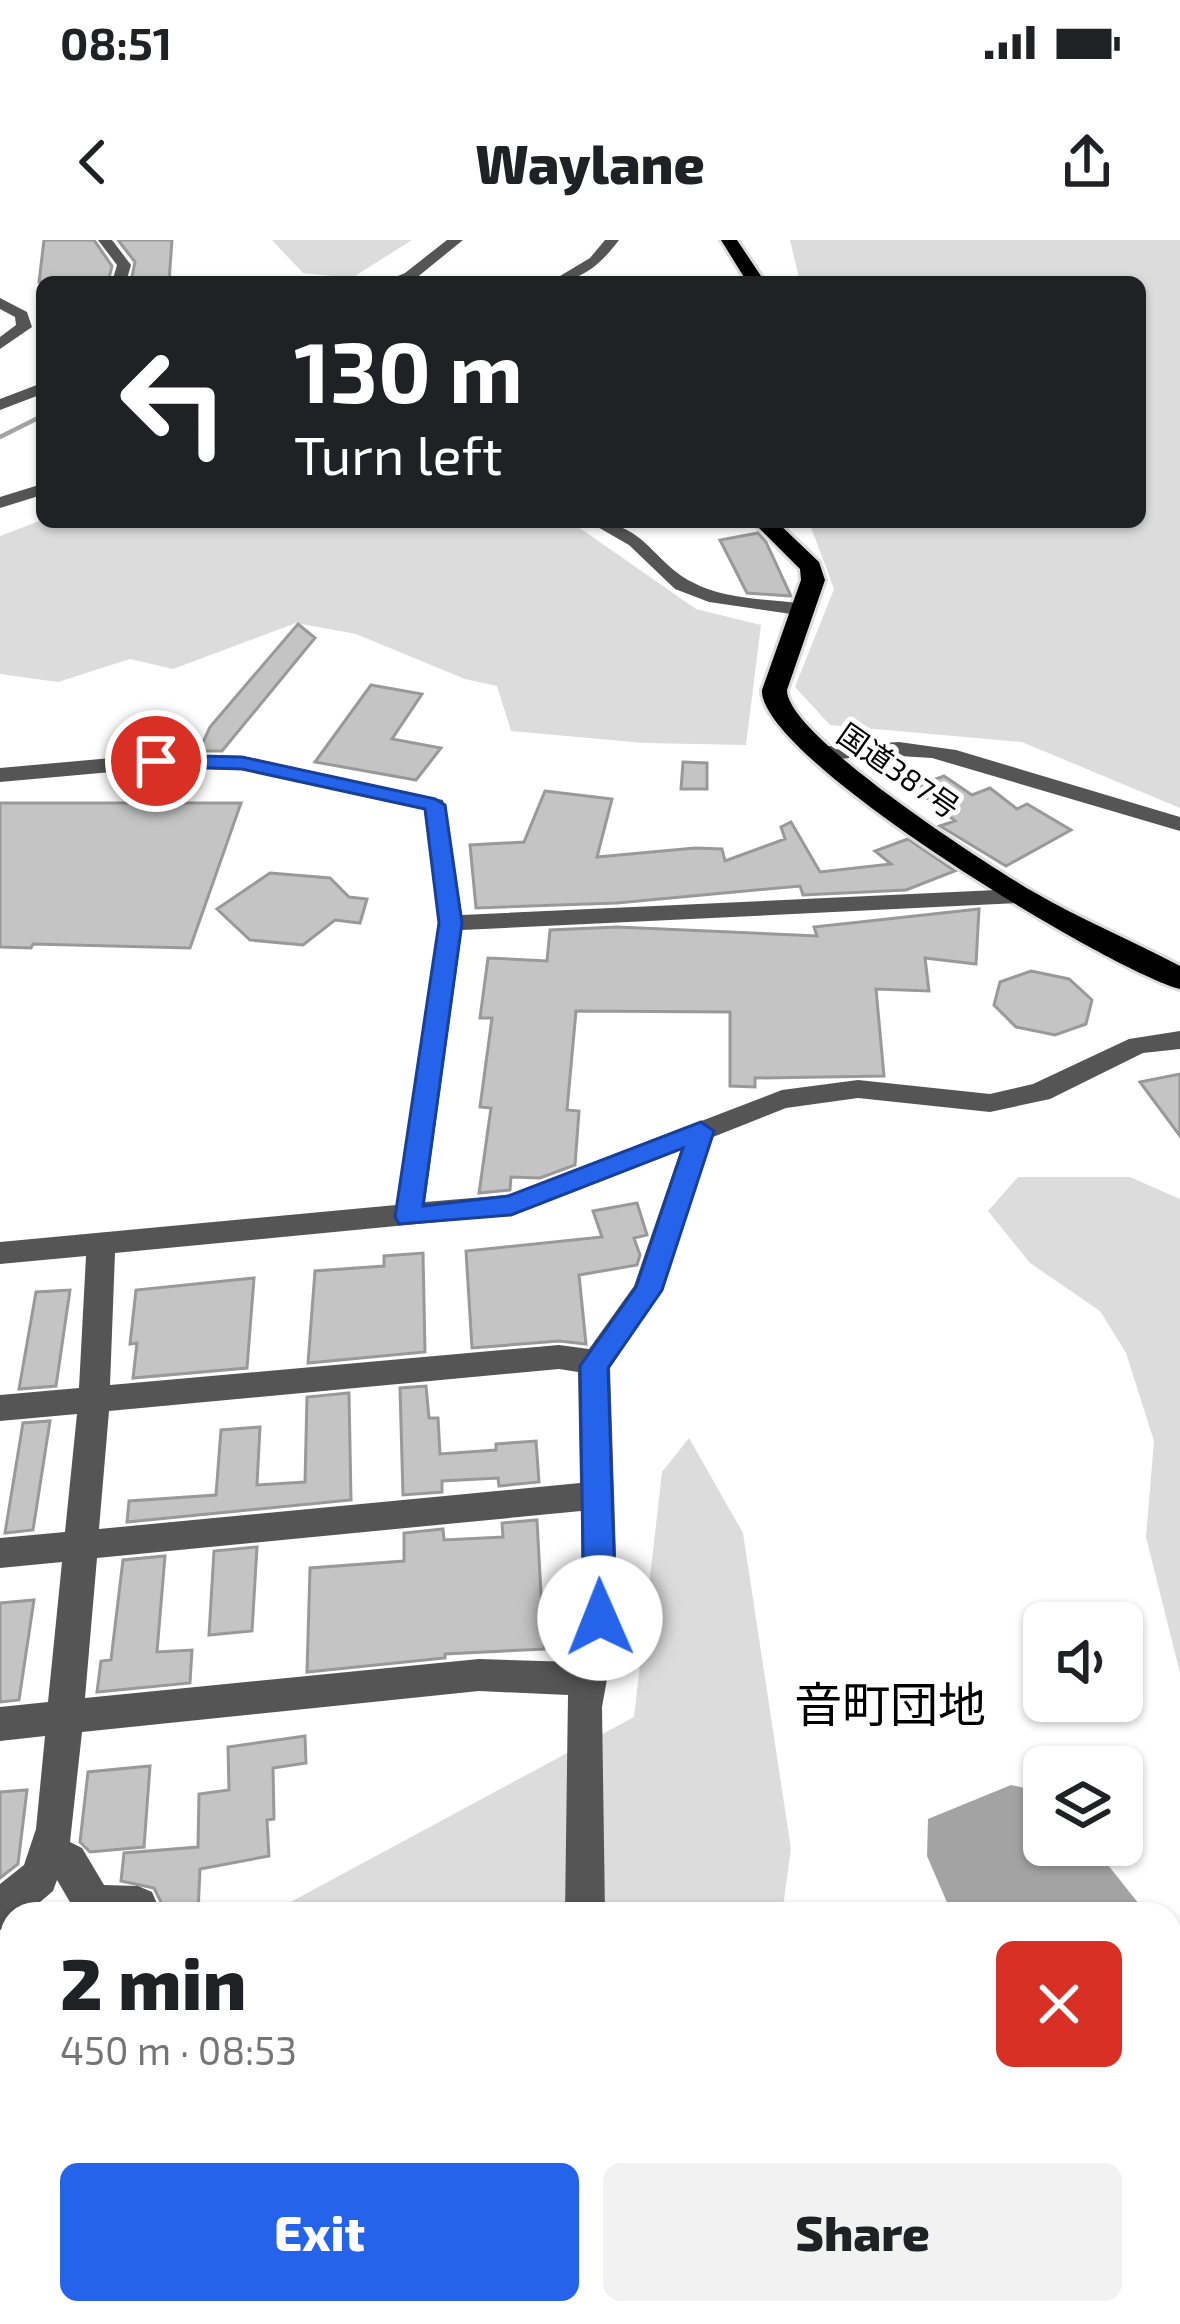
<!DOCTYPE html>
<meta charset="utf-8">
<style>
body{margin:0;font-family:"Exo 2","Noto Sans JP",sans-serif;background:#f2f2f2;color:#202124;height:100vh;display:flex;flex-direction:column;font-size:45px;white-space:nowrap}
*{box-sizing:border-box;margin:0}
p{font-size:39px;color:#757577}
.icon{flex:none;width:66px;height:66px;fill:none;stroke:currentColor;stroke-width:2;stroke-linecap:round;stroke-linejoin:round}
.map{position:relative;flex:1;overflow:hidden}
.panel{position:absolute;left:0px;top:1662px;width:1182px;height:423px;display:flex;flex-direction:column;background:#fff;border-radius:36px 36px 0 0;box-shadow:0 3px 9px #0004}
.panel>*{flex:none}
.hud{position:absolute;left:36px;top:36px;width:1110px;height:252px;border-radius:18px;box-shadow:0 3px 9px #0004;background:#202124;color:#fff;overflow:hidden}
.tools{position:absolute;left:1023px;top:1362px;display:grid;gap:24px}
.tools a{display:grid;place-items:center;width:120px;height:120px;border-radius:18px;background:#fff;box-shadow:0 3px 9px #0004;font-size:60px}
.pin{position:absolute;display:grid;place-items:center;width:102px;height:102px;color:#fff;margin:-51px;border:6px solid #fff;border-radius:50%;box-shadow:0 3px 12px #0007}
.me{position:absolute;width:132px;margin:-66px;rotate:359deg;stroke-linejoin:round;filter:drop-shadow(0 0 9px #0008)}
.turn{display:flex;align-items:center;gap:42px;height:252px;padding:0 60px;font-size:54px}
.turn .icon{width:156px;height:156px;stroke-width:2.5}
.turn b{display:block;font-size:84px;line-height:102px}
.round{display:grid;place-items:center;flex:none;width:126px;height:126px;border-radius:18px;background:#f2f2f2}
.head{display:flex;align-items:center;justify-content:space-between;height:204px;padding:0 60px}
h1{font-size:72px;font-weight:800;line-height:90px}
.action{display:flex;gap:24px;margin-top:auto;padding:24px 60px}
.action a{flex:1;height:138px;border-radius:18px;background:#2563eb;color:#fff;font-size:48px;font-weight:800;line-height:138px;text-align:center}
.action a+a{background:#f2f2f2;color:#202124}
.status{display:flex;justify-content:space-between;align-items:center;height:84px;padding:0 60px;background:#fff;direction:ltr}
.status svg{height:33px;fill:currentColor}
header{display:flex;justify-content:space-between;align-items:center;height:156px;padding:0 60px;background:#fff;font-size:54px;font-weight:800}
.map>svg:first-child{display:block}
.green{fill:#dcdcdc}
.water{fill:#a3a3a3}
.lines{fill:none;stroke-linecap:round;stroke-linejoin:round}
.stream{stroke:#a3a3a3;stroke-width:4.5}
.building{fill:#c4c4c4;stroke:#999;stroke-width:3}
.highway-casing{stroke:#dbdbdb;stroke-width:6}
.minor{fill:#555;fill-rule:evenodd}
.highway{fill:#000;fill-rule:evenodd}
.route{fill:#2563eb;stroke:#184099;stroke-width:3}
.labels{text-anchor:middle;dominant-baseline:central;stroke-width:10;stroke-linejoin:round;paint-order:stroke}
.far-street-label{font-size:30px;fill:#000;stroke:#fff}
.near-neighbourhood-label{font-size:48px;fill:#000;stroke:#fff}
</style>
<div class="status"><b>08:51</b><svg viewBox="0 0 49 12"><path d="M0 12V9h3v3zM5 12V6h3v6zM10 12V3h3v9zM15 12V0h3v12zM26 1h20v11H26zM47 4h2v5h-2z"/></svg></div>
<header><svg class="icon" aria-label="back" viewBox="0 0 24 24"><path d="M15 5l-7 7 7 7"/></svg>Waylane<svg class="icon" aria-label="share" viewBox="0 0 24 24"><path d="M12 15V3M7 8l5-5 5 5M5 13v7h14v-7"/></svg></header>
<div class="map">
<svg width="1180" height="2084" viewBox="0 0 1180 2084">
<rect width="100%" height="100%" fill="#fff"/>
<path class="green" d="M 272,0 L 412,0 L 352,38 L 303,33 Z
M 790,0 L 1180,0 L 1180,568 L 1022,502 L 830,485 L 795,447 L 834,349 L 809,282 L 1140,282 L 1140,42 L 800,42 Z
M 42,280 L 571,282 L 696,369 L 761,385 L 746,505 L 644,503 L 511,491 L 497,446 L 465,439 L 356,394 L 296,383 L 173,429 L 130,419 L 58,442 L 0,434 L 0,296 Z
M 1018,937 L 1130,937 L 1180,959 L 1180,1433 L 1146,1297 L 1154,1201 L 1126,1113 L 1100,1071 L 1030,1023 L 988,971 Z
M 689,1198 L 743,1293 L 791,1609 L 782,1674 L 277,1674 L 283,1666 L 634,1477 L 662,1232 Z
M 261,2073 L 552,2073 L 548,2084 L 268,2084 Z"/>
<path class="water" d="M 1011,1545 L 1044,1552 L 1044,1605 L 1092,1605 L 1147,1674 L 952,1674 L 927,1616 L 928,1579 Z
M 1170,1702 L 1180,1717 L 1180,2084 L 1121,2084 L 1110,2073 L 1170,2073 Z"/>
<g class="lines">
<path class="stream" d="M 0,197 L 42,176"/>
</g>
<path class="building" d="M 44,0 L 94,0 L 112,26 L 108,42 L 39,42 Z
M 118,0 L 172,0 L 169,42 L 131,42 L 135,22 Z
M 758,293 L 766,302 L 791,356 L 747,353 L 720,300 Z
M 298,384 L 315,398 L 222,511 L 199,511 L 210,487 Z
M 371,445 L 422,454 L 392,499 L 441,508 L 416,540 L 315,522 Z
M 683,522 L 707,523 L 707,549 L 681,549 Z
M 944,536 L 972,555 L 990,548 L 1017,569 L 1027,564 L 1071,590 L 1006,626 L 940,586 L 955,581 L 914,547 Z
M 545,551 L 612,559 L 597,617 L 695,608 L 722,609 L 725,621 L 785,599 L 781,587 L 791,582 L 820,632 L 891,624 L 875,611 L 908,599 L 955,631 L 906,650 L 803,655 L 800,646 L 617,663 L 476,668 L 470,605 L 524,602 Z
M 0,563 L 241,563 L 190,708 L 33,704 L 31,708 L 0,707 Z
M 270,633 L 330,638 L 349,657 L 367,659 L 360,683 L 335,680 L 303,705 L 250,700 L 217,669 Z
M 979,669 L 976,724 L 925,718 L 929,751 L 876,749 L 884,836 L 755,838 L 755,847 L 730,846 L 730,772 L 576,771 L 567,870 L 579,871 L 575,925 L 540,938 L 511,937 L 510,950 L 479,953 L 491,868 L 480,867 L 492,778 L 480,778 L 488,718 L 547,721 L 550,690 L 617,687 L 817,696 L 814,687 Z
M 1031,731 L 1069,739 L 1092,760 L 1086,784 L 1055,795 L 1016,787 L 994,765 L 1000,742 Z
M 1180,834 L 1180,896 L 1140,842 Z
M 637,963 L 647,995 L 634,998 L 640,1015 L 637,1025 L 579,1035 L 586,1104 L 559,1101 L 472,1108 L 466,1011 L 602,997 L 593,971 Z
M 423,1013 L 425,1112 L 308,1123 L 315,1031 L 384,1026 L 384,1016 Z
M 254,1038 L 247,1128 L 133,1138 L 137,1103 L 130,1104 L 136,1050 Z
M 70,1050 L 56,1146 L 19,1149 L 36,1052 Z
M 426,1146 L 429,1178 L 438,1178 L 440,1214 L 496,1210 L 496,1204 L 536,1201 L 539,1242 L 499,1246 L 498,1238 L 442,1241 L 442,1252 L 403,1255 L 400,1148 Z
M 349,1153 L 351,1260 L 127,1282 L 129,1261 L 216,1255 L 221,1190 L 260,1187 L 257,1245 L 305,1242 L 307,1157 Z
M 50,1181 L 33,1290 L 5,1293 L 23,1183 Z
M 537,1280 L 544,1409 L 445,1414 L 445,1418 L 307,1432 L 310,1328 L 404,1321 L 404,1293 L 443,1289 L 444,1300 L 503,1297 L 502,1283 Z
M 257,1307 L 252,1391 L 209,1395 L 214,1311 Z
M 165,1316 L 157,1412 L 192,1410 L 190,1443 L 97,1452 L 101,1421 L 111,1420 L 123,1320 Z
M 34,1360 L 19,1460 L 0,1462 L 0,1363 Z
M 305,1496 L 306,1523 L 273,1528 L 274,1579 L 267,1580 L 269,1616 L 200,1629 L 198,1673 L 159,1674 L 162,1664 L 154,1648 L 121,1641 L 124,1613 L 198,1607 L 199,1554 L 229,1550 L 228,1507 Z
M 150,1526 L 144,1607 L 90,1612 L 80,1602 L 88,1532 Z
M 27,1550 L 18,1624 L 0,1638 L 0,1552 Z"/>
<g class="lines">
<defs>
<path id="highway" d="M 721,0 L 737,0 L 765,42 L 747,42 Z
M 753,282 L 777,282 L 819,322 L 825,340 L 787,450 C 786,495 987,625 1032,651 C 1080,679 1131,700 1180,726 L 1180,749 C 1109,730 759,519 762,450 L 801,340 L 800,329 Z"/>
</defs>
<use href="#highway" class="highway-casing"/>
<path class="minor" d="M 98,0 L 112,0 L 131,25 L 126,42 L 112,42 L 117,25 Z
M 447,0 L 463,0 L 415,39 L 384,42 L 405,33 Z
M 605,0 L 619,0 C 601,24 581,42 550,42 L 590,18 Z
M 0,58 L 27,72 L 32,87 L 0,109 L 0,97 L 16,85 L 15,77 L 0,69 Z
M 42,143 L 42,154 L 0,170 L 0,159 Z
M 42,244 L 42,255 L 0,268 L 0,257 Z
M 589,282 C 646,282 650,320 692,342 C 724,360 770,359 805,364 L 815,370 L 805,376 L 709,362 L 675,349 L 629,305 Z
M 899,502 L 956,510 L 1180,577 L 1180,591 L 932,518 L 883,515 L 817,521 L 806,514 L 817,507 Z
M 156,514 L 242,516 L 443,560 L 462,675 L 1020,649 L 1032,656 L 1020,663 L 462,690 L 425,962 L 508,955 L 782,850 L 858,840 L 990,854 L 1033,844 L 1129,799 L 1180,791 L 1180,809 L 1143,813 L 1050,859 L 990,872 L 858,858 L 786,868 L 713,897 L 663,1050 L 610,1128 L 618,1378 L 602,1467 L 605,1674 L 565,1674 L 568,1455 L 479,1451 L 82,1492 L 70,1602 L 82,1608 L 104,1645 L 138,1646 L 152,1652 L 158,1666 L 154,1674 L 77,1674 L 57,1640 L 53,1651 L 26,1674 L 12,1674 L 12,1685 L 0,1690 L 0,1644 L 24,1625 L 36,1589 L 45,1496 L 0,1501 L 0,1467 L 48,1462 L 62,1322 L 0,1328 L 0,1298 L 65,1292 L 77,1174 L 0,1181 L 0,1155 L 79,1148 L 86,1016 L 0,1024 L 0,1002 L 396,965 L 439,683 L 424,569 L 242,530 L 156,528 L 0,542 L 0,528 ZM 681,909 L 634,1046 L 589,1109 L 559,1105 L 110,1145 L 115,1013 L 511,975 ZM 559,1129 L 578,1132 L 580,1243 L 99,1289 L 109,1171 ZM 581,1271 L 582,1378 L 574,1422 L 479,1419 L 85,1458 L 97,1318 Z
M 691,2073 L 750,2073 L 745,2084 L 686,2084 Z
M 818,2073 L 873,2073 L 878,2084 L 823,2084 Z"/>
<use href="#highway" class="highway"/>
</g>
<path class="route" d="M 156,515 L 242,517 L 435,559 L 445,565 L 462,683 L 423,966 L 508,956 L 701,882 L 714,891 L 662,1050 L 608,1128 L 616,1378 L 612,1388 L 600,1392 L 589,1388 L 584,1378 L 580,1126 L 636,1047 L 683,908 L 511,975 L 399,984 L 395,977 L 439,683 L 425,569 L 242,529 L 149,526 L 149,517 Z"/>
<g class="labels">
<g class="far-street-label">
<text transform="translate(899 530) rotate(35)">国道387号</text>
</g>
<g class="near-neighbourhood-label">
<text x="890" y="1463">音町団地</text>
</g>
</g>
</svg>
<div class="tools">
<a><svg class="icon" aria-label="sound" viewBox="0 0 24 24"><path d="M4 9h4l5-4v14l-5-4H4zM17 9q2 3 0 6"/></svg></a>
<a><svg class="icon" aria-label="layers" viewBox="0 0 24 24"><path d="M12 4l9 5-9 5-9-5zM3 14l9 5 9-5"/></svg></a>
</div>
<div class="pin" style="left:156px;top:521px;background:#d93025"><svg class="icon" aria-label="arrive" viewBox="0 0 24 24"><path d="M6 21V4h12l-3 4 3 4H6"/></svg></div>
<svg class="me" style="left:600px;top:1378px" viewBox="-20 -20 40 40"><circle r="19" fill="#fff"/><path d="M0-13L10 11 0 6-10 11z" fill="#2563eb"/></svg>
<div class="hud">
<div class="turn"><svg class="icon" aria-label="left" viewBox="0 0 24 24"><path d="M17 20v-9H6M10 6l-5 5 5 5"/></svg><div><b>130 m</b>Turn left</div></div>
</div>
<section class="panel">
<div class="head"><div><h1>2 min</h1><p>450 m · 08:53</p></div><a class="round" style="background:#d93025;color:#fff"><svg class="icon" aria-label="close" viewBox="0 0 24 24"><path d="M6 6l12 12M18 6L6 18"/></svg></a></div>
<div class="action"><a>Exit</a><a>Share</a></div>
</section>
</div>
